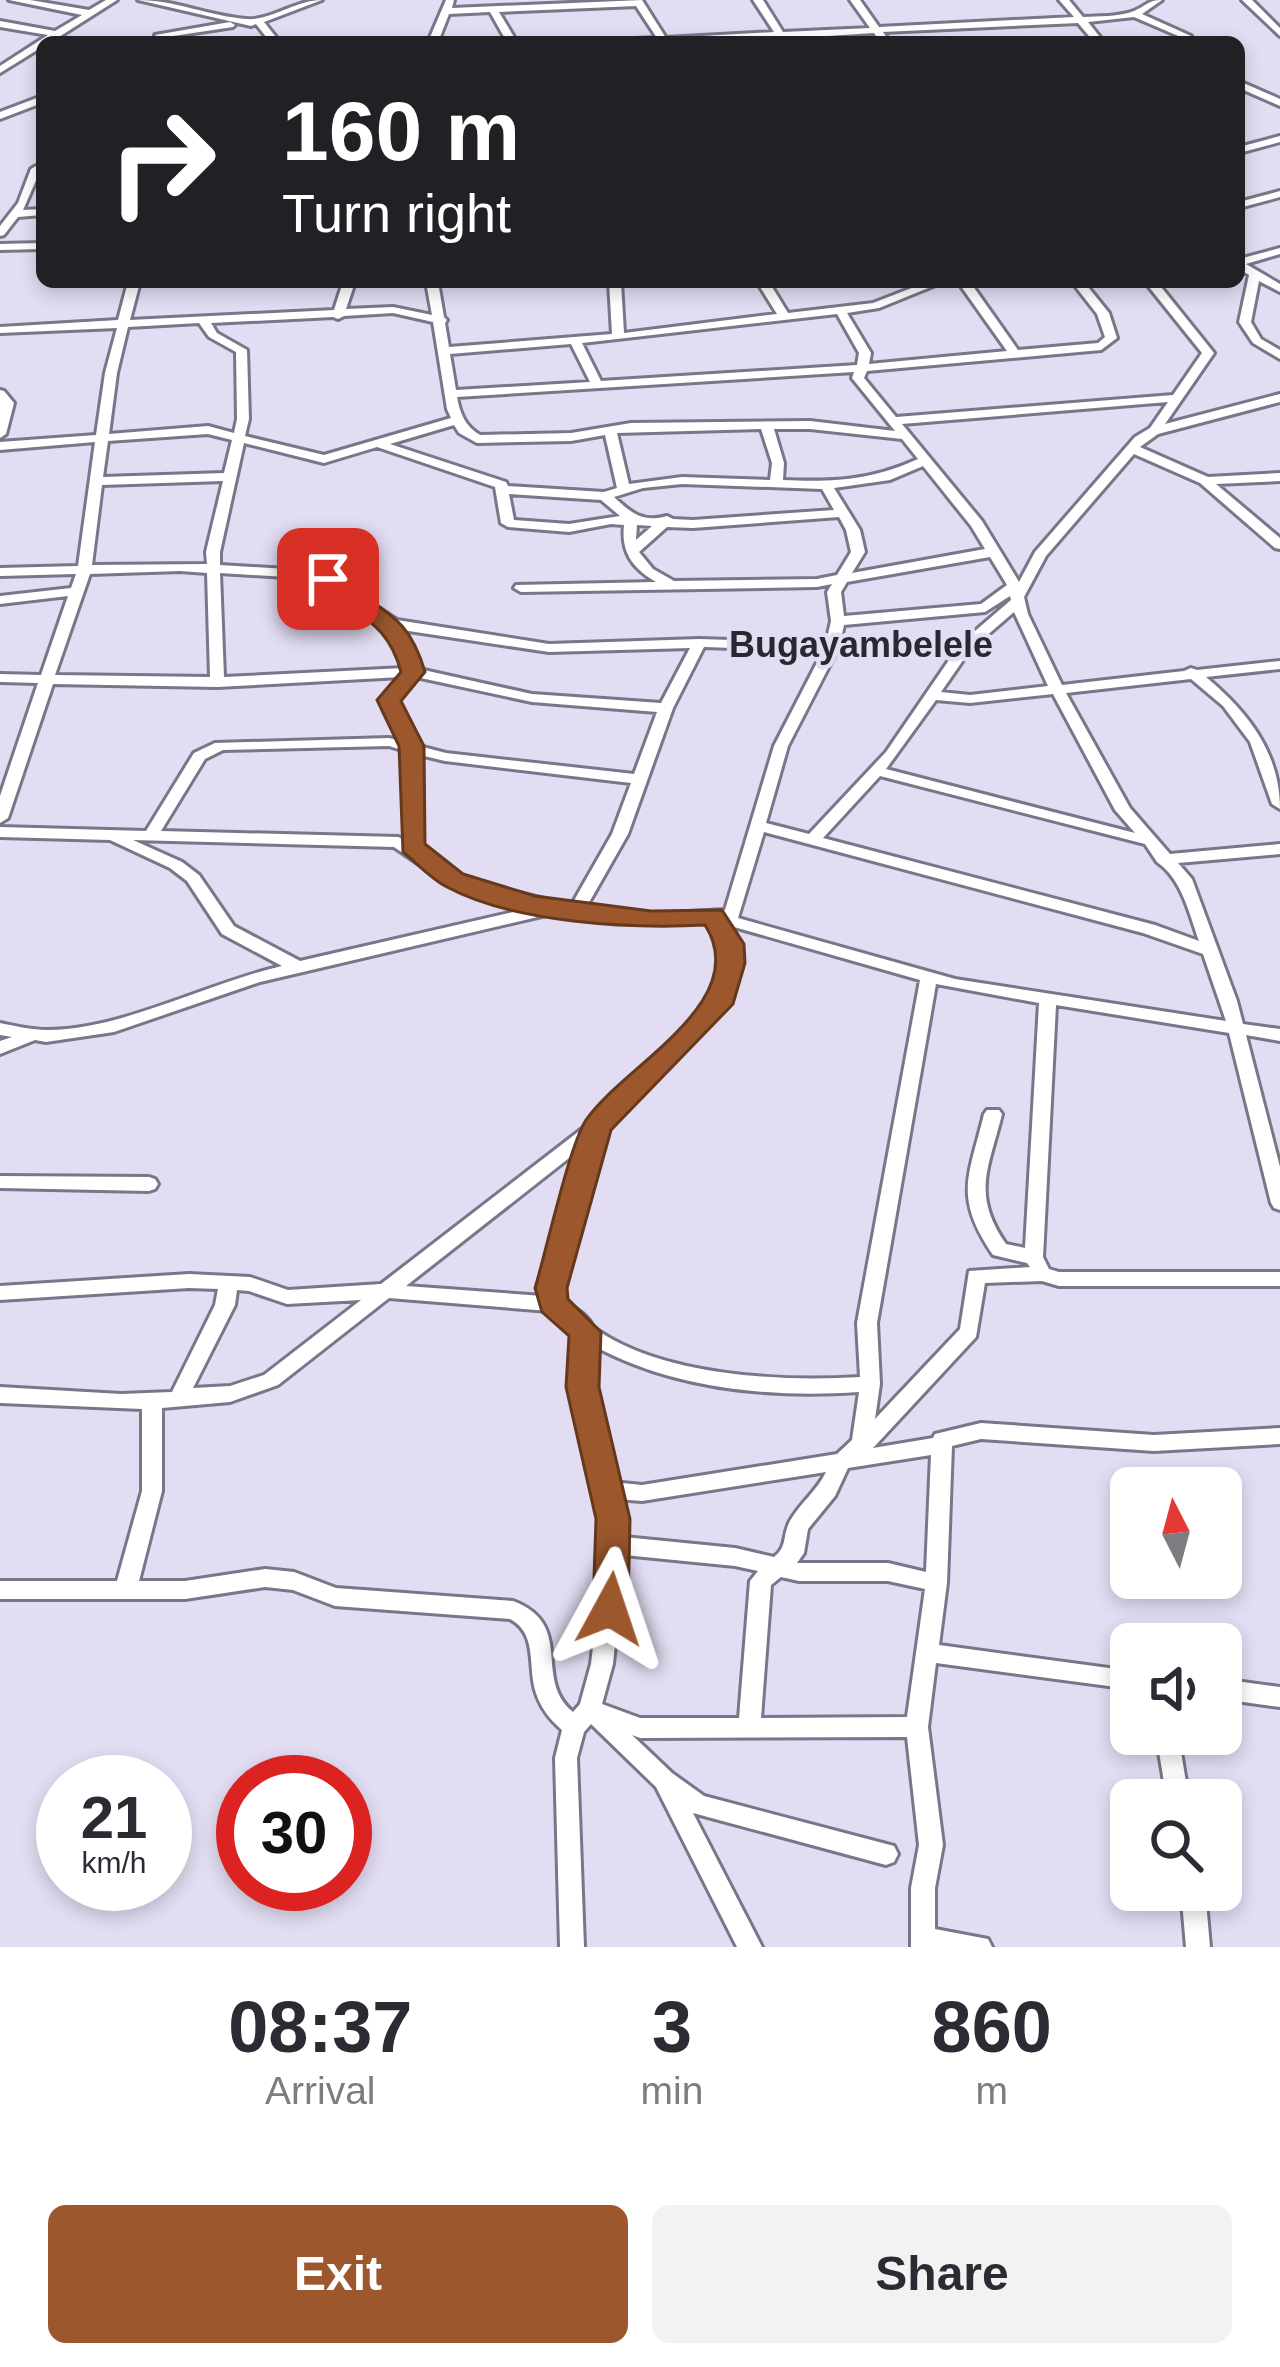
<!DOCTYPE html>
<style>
body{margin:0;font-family:Arial,sans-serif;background:#f2f2f3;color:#2b2b33;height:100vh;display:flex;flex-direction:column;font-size:45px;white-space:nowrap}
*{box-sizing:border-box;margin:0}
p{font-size:39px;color:#7c7c81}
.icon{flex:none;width:66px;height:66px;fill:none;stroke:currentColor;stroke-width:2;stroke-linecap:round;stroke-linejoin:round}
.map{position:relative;height:1947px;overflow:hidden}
.drawer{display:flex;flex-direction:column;background:#fff;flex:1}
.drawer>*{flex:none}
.guide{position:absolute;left:36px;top:36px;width:1209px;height:252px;border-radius:18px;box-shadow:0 6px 18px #0003;background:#202124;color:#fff;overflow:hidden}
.needle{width:78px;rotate:354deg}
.buttons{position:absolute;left:1110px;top:1467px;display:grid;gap:24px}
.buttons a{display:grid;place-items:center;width:132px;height:132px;border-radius:18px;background:#fff;box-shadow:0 6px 18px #0003;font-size:60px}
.speed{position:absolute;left:36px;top:1755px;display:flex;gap:24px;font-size:60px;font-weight:700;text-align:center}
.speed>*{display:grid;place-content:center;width:156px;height:156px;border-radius:50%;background:#fff;box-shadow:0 6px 18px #0003;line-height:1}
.speed small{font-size:30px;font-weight:400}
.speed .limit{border:18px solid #d22;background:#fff;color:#111}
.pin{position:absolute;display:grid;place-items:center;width:102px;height:102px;color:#fff;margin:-51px;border-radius:24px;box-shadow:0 6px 18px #0006}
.me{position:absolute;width:132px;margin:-66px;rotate:5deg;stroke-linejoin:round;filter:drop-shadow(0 0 9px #0008)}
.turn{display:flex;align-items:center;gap:42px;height:252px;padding:0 48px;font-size:54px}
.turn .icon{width:156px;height:156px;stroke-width:2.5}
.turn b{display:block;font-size:84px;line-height:102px}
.eta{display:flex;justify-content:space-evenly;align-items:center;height:204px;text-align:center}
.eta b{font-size:72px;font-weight:800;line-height:84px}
.button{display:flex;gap:24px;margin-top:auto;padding:24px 48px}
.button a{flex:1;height:138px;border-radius:18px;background:#9c572c;color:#fff;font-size:48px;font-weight:800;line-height:138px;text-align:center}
.button a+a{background:#f2f2f3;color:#2b2b33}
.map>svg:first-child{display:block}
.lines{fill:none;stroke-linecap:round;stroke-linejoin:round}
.street-casing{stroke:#7a7588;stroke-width:6}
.street{fill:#fff;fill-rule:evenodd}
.route{fill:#9c572c;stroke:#65391d;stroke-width:3}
.labels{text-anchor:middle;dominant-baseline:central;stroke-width:9;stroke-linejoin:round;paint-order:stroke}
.quarter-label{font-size:36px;font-weight:bold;fill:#29272f;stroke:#e3ddf3}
</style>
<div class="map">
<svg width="1280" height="1947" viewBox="0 0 1280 1947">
<rect width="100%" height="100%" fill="#e3ddf3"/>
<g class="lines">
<defs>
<path id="street" d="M 9,0 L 30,0 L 89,10 L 106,0 L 117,0 L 51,42 L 42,42 L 42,47 L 0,73 L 0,66 L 48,35 L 0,27 L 0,21 L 55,31 L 82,15 Z
M 138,0 C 175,0 209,16 246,19 C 271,21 295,0 322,0 L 264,22 L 280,42 L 270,42 L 256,24 L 251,26 Z
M 446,0 L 454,0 L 452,8 L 642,0 L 666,38 L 774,32 L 753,0 L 763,0 L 783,32 L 870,28 L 850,0 L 860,0 L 879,27 L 1074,17 L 1059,0 L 1069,0 L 1083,17 C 1099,16 1119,17 1134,11 C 1146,6 1148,0 1162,0 L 1142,14 L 1191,36 L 1183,38 L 1134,17 L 1088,22 L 1104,42 L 1094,42 L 1078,23 L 883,32 L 890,42 L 880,42 L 874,33 L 781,39 L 630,42 L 635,39 L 657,38 L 636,6 L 499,12 L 517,42 L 507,42 L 490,12 L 449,14 L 438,42 L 428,42 Z
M 1242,0 L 1252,0 L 1280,28 L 1280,36 Z
M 230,22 L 235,25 L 233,27 L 160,38 L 155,35 Z
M 1239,81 L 1280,99 L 1280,106 L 1239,88 Z
M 42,96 L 42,103 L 0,119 L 0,112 Z
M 1280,136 L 1280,142 L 1239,153 L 1239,147 Z
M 36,166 L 41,169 L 23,210 L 42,209 L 42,215 L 18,217 L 4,235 L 0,236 L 0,226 L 18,203 L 31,169 Z
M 1280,191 L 1280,197 L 1239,208 L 1239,202 Z
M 42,243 L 42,249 L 0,250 L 0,244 Z
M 1280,248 L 1280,254 L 1246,264 L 1280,284 L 1280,292 L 1259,281 L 1251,322 L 1261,339 L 1280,350 L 1280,359 L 1253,343 L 1239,322 L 1249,275 L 1239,269 L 1239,259 Z
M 128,282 L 140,282 L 130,320 L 334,310 L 343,282 L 355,282 L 346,309 L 393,307 L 432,315 L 426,282 L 438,282 L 444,317 L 447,320 L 445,323 L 449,347 L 612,334 L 609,282 L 621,282 L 624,333 L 777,314 L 757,282 L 769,282 L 788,313 L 873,303 L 927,282 L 943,282 L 879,308 L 847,313 L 871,353 L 869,364 L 1007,351 L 958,282 L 970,282 L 1018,350 L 1098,343 L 1105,337 L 1097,314 L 1072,282 L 1084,282 L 1109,313 L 1117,338 L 1101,350 L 867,371 L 864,378 L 896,417 L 1173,395 L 1202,353 L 1145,282 L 1157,282 L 1214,353 L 1165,424 L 1280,394 L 1280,402 L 1158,434 L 1140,447 L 1208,477 L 1280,473 L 1280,481 L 1216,484 L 1280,538 L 1280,549 L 1275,548 L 1200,483 L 1134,454 L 1046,556 L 1024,597 L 1028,614 L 1062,685 L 1184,671 L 1191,668 L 1197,670 L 1280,661 L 1280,669 L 1206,677 C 1248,712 1280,753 1280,809 L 1272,804 L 1250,742 L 1223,706 L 1191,679 L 1066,693 L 1130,808 L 1170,854 L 1280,844 L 1280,854 L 1178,863 L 1192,879 L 1237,1001 L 1243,1024 L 1280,1029 L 1280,1041 L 1246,1035 L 1280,1167 L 1280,1210 L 1274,1208 L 1271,1203 L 1229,1033 L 1056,1005 L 1043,1257 L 1049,1269 L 1059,1272 L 1280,1272 L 1280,1286 L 1059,1286 L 1042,1281 L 985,1283 L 976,1337 L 873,1448 L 933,1438 L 935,1434 L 981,1423 L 1154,1435 L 1280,1428 L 1280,1444 L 1154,1451 L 981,1439 L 952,1446 L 947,1583 L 939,1645 L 1131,1671 L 1131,1689 L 936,1663 L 928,1727 L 943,1845 L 935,1888 L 935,1929 L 988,1939 L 992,1947 L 911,1947 L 911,1888 L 919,1845 L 907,1737 L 640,1738 L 632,1735 L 672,1773 L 704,1796 L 894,1846 L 898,1854 L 894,1862 L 886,1865 L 693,1813 L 762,1947 L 737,1947 L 656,1787 L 591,1724 L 584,1732 L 577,1758 L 584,1947 L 560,1947 L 555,1758 L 562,1730 C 549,1719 540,1707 535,1690 C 528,1664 537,1633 510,1619 L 335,1606 L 293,1590 L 265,1587 L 185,1599 L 0,1599 L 0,1581 L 117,1581 L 142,1491 L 142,1409 L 0,1403 L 0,1387 L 121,1394 L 172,1392 L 215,1305 L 218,1289 L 189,1288 L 0,1300 L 0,1286 L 189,1274 L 250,1277 L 288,1290 L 381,1284 L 591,1122 L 712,1002 L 724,963 L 723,944 L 708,921 L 651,924 L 559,912 L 260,982 L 114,1032 L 46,1042 L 35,1040 L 0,1054 L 0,1041 L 12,1037 L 0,1035 L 0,1023 C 15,1026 32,1030 47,1030 C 122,1030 207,983 282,966 L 222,934 L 187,881 L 170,868 L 110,840 L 0,837 L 0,827 L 146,831 L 194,753 L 215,743 L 389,738 L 402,741 L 382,701 L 401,677 L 217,687 L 53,684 L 8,818 L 0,823 L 0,796 L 38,683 L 0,682 L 0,674 L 41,675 L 68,596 L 0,604 L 0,596 L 71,588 L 76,574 L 0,576 L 0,568 L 78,566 L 95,442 L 0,450 L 0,442 L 96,435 L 105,373 L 117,328 L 0,333 L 0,327 L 118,320 ZM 393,313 L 433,322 L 447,409 L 451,418 L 324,455 L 245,436 L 249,419 L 247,350 L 217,333 L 211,323 L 333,317 L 338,319 L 344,316 ZM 837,314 L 859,353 L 857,365 L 601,381 L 582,343 ZM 199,323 L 209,337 L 236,352 L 237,419 L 234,433 L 208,426 L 109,434 L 117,373 L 128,327 ZM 571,344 L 590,382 L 456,390 L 450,354 ZM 854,372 L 852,378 L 895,431 L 810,421 L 631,423 L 571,433 L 480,435 C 465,426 460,414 457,397 ZM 1168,402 L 1150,428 L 1135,437 L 1035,552 L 1019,582 L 982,521 L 902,424 ZM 454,425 L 459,433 L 477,443 L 571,441 L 605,435 L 617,488 L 604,492 L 508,486 L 506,482 L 390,444 ZM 761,429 L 772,463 L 770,480 L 682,477 L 629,484 L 617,433 ZM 774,429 L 810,429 L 902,439 L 918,459 C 870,481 832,482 783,480 L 784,463 ZM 208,434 L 232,440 L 224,473 L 103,477 L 108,441 ZM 244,443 L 324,463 L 377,447 L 495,487 L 501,523 L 508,527 L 569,532 L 611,524 L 624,525 C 621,552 632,568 656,582 L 516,585 L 514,588 L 521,592 L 817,587 L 832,584 L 827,592 L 831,621 L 826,643 L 699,639 L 549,644 L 397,620 L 321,571 L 220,565 L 220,552 ZM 923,466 L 971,526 L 985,549 L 852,573 L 865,552 L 860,530 L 834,488 L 890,480 ZM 223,481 L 206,552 L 207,564 L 92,565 L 102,485 ZM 682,484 L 822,489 L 834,510 L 693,520 L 673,519 L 667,516 C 643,523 631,513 614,497 L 643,488 ZM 509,494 L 601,500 L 620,516 L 569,524 L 514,520 ZM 839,517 L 846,530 L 851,552 L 837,575 L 817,579 L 674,581 L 653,569 L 639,552 L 667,527 L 693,528 ZM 637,525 L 652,526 L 636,540 ZM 990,557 L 1007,585 L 981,604 L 844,616 L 841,592 L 847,582 ZM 180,571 L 207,573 L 210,677 L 55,675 L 90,574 ZM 220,573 L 318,579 L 387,626 L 404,668 L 224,677 ZM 1010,596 L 1011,600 L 960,644 L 886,752 L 809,834 L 766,823 L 788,746 L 839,647 L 844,625 L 985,612 ZM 1014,612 L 1048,686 L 970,695 L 941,692 L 970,650 ZM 402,630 L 549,652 L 690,648 L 661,703 L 532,694 L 419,669 ZM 704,647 L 823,651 L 774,746 L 725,910 L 651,914 L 587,906 L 628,834 L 673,708 ZM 416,677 L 532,702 L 657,712 L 634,774 L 446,753 L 419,746 L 396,701 ZM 1053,694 L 1115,810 L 1135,833 L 886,769 L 936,700 L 970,703 ZM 389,746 L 405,751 L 405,840 L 398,837 L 161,831 L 205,759 L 223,750 ZM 420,755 L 445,761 L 631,783 L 612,834 L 572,904 L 557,902 L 465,880 L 419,849 ZM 880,776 L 1145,844 L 1157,862 C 1182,879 1189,913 1199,941 L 1155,925 L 823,838 ZM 764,832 L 1143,933 L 1203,954 L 1226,1021 L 955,979 L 738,918 ZM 133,840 L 394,847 L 454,888 L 535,907 L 300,961 L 234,926 L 199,875 L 182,862 ZM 727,925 L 920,980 L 857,1323 L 860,1377 C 782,1382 663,1376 597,1330 C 582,1319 598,1329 585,1316 C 579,1310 569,1305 562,1300 L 560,1288 L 606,1128 L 728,1004 L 740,963 L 739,944 ZM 936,984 L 1039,1003 L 1025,1248 L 1006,1244 C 971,1194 989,1168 1002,1114 L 999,1110 L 987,1110 L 984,1114 C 969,1177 953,1196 993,1255 L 1027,1263 L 1030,1267 L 969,1271 L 960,1329 L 875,1419 L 880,1384 L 877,1323 ZM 583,1147 L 542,1288 L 543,1296 L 406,1286 ZM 237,1290 L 249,1291 L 287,1304 L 361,1300 L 264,1375 L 230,1386 L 193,1388 L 235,1305 ZM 389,1298 L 549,1311 L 573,1327 L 575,1332 L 573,1387 L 605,1545 L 591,1664 L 580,1704 L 573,1712 C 532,1678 576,1625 513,1601 L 336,1588 L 294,1572 L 265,1569 L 185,1581 L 139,1581 L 162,1491 L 162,1408 L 230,1402 L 278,1385 ZM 594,1346 C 674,1389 770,1398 859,1392 L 852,1440 L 837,1454 L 642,1485 L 612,1482 L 593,1387 ZM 931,1455 L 926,1572 L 888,1563 L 797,1563 L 804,1553 L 808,1529 L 835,1496 L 848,1468 ZM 826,1472 C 817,1491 800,1503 790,1521 C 782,1536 788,1546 774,1557 L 735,1548 L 624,1537 L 616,1499 L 642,1501 ZM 624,1555 L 735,1566 L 758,1571 L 750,1581 L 739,1718 L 640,1718 L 602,1704 L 613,1664 ZM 781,1577 L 799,1581 L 888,1581 L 925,1589 L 907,1717 L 761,1718 L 771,1585 Z
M 0,390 L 4,391 L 14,403 L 6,434 L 0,438 Z
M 0,1176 L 149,1177 L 155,1179 L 158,1184 L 155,1189 L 149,1191 L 0,1188 Z
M 1221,1679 L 1280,1687 L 1280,1707 L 1221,1699 Z
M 1156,1734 L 1178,1734 L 1189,1800 L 1167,1800 Z
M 1181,1890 L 1205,1890 L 1210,1947 L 1186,1947 Z"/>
</defs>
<use href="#street" class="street-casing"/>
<use href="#street" class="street"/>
</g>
<path class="route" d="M 321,574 L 336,574 C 379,613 407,610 425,672 L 401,701 L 424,746 L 425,844 L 463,874 L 535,896 L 651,911 L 722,910 L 744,944 L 745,963 L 733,1004 L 611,1130 L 567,1288 L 568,1299 L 601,1332 L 599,1387 L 630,1519 L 628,1609 L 623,1619 L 610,1624 L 598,1619 L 593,1609 L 596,1519 L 566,1387 L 569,1336 L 542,1312 L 535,1288 C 546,1252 569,1146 586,1120 C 624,1065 754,1002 705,925 C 631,929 514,923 447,887 C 431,879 417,863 403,852 L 399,746 L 377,700 L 401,672 C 387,620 356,617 321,583 Z"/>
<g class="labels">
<g class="quarter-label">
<text x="861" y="644">Bugayambelele</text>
</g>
</g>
</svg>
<div class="buttons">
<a><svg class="needle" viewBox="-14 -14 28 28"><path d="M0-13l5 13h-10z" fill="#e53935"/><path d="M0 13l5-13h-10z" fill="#7c7c81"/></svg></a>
<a><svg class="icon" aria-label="sound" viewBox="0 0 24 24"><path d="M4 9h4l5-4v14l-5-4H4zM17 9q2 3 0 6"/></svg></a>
<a><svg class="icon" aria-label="search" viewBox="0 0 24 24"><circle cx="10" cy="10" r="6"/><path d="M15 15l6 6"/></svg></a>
</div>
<div class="speed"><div>21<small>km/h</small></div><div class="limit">30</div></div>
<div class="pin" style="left:328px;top:579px;background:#d93025"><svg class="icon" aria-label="arrive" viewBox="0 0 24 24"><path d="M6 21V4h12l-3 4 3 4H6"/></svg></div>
<svg class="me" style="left:610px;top:1609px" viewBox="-20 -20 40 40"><path d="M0-17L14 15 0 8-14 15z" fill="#9c572c" stroke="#fff" stroke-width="4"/></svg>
<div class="guide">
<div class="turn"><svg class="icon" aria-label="right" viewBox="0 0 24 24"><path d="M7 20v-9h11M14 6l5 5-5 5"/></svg><div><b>160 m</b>Turn right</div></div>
</div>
</div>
<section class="drawer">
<div class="eta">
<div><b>08:37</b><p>Arrival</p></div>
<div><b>3</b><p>min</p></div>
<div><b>860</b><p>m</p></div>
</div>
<div class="button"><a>Exit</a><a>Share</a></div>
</section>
